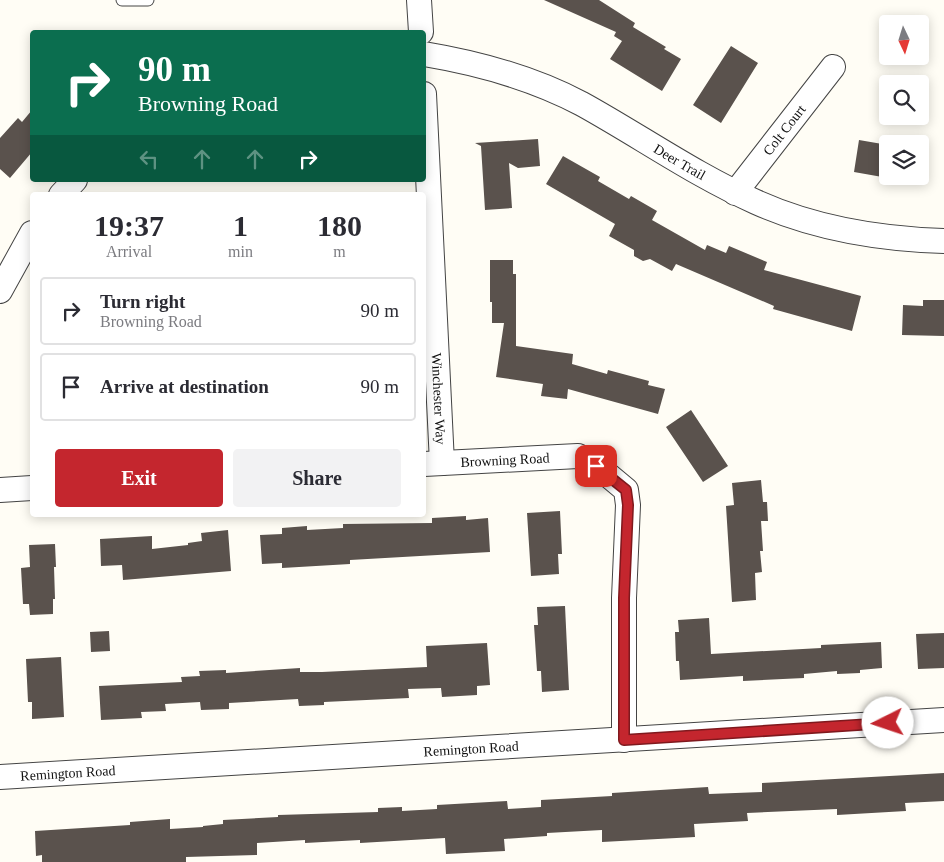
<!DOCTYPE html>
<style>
body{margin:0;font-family:"Times New Roman",serif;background:#f2f2f3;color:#2b2b33;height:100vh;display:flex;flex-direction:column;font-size:19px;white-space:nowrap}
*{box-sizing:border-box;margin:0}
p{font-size:16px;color:#7c7c81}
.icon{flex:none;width:28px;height:28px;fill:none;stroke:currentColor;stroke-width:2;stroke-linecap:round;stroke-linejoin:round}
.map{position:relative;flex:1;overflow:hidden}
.drawer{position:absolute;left:30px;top:192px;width:396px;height:325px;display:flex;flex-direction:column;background:#fff;border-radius:5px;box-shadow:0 2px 12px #0003}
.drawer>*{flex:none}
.top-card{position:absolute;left:30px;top:30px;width:396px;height:152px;border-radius:5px;box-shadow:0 2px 12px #0003;background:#0b6e4f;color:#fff;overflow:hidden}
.needle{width:32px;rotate:176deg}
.fabs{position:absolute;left:879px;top:15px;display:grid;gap:10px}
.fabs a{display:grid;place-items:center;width:50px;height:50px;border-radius:5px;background:#fff;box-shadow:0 2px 12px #0003;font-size:25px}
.pin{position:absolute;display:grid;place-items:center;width:42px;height:42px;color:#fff;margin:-21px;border-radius:10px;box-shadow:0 2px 8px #0006}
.me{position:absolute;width:55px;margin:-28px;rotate:266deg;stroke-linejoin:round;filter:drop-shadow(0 0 4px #0008)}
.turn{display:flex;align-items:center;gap:18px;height:105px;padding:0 25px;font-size:22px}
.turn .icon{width:65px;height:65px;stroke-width:2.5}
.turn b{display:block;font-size:35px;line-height:42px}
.lanes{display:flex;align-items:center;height:48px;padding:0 25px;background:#0003;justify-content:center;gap:25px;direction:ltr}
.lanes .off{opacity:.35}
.eta{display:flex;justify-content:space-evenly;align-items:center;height:85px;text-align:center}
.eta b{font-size:30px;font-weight:700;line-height:35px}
.button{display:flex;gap:10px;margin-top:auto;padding:10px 25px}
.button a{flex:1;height:58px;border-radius:5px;background:#c4262e;color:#fff;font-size:20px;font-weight:700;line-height:58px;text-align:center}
.button a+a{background:#f2f2f3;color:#2b2b33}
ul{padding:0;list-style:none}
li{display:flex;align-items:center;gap:15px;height:68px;margin:0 10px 8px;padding:0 15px;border:2px solid #e1e1e2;border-radius:5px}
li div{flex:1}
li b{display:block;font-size:19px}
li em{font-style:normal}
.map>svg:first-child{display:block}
.building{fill:#5a524d}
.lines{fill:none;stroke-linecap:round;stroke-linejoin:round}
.service-casing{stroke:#444;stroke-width:13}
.minor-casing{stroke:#444;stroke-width:26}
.service{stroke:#fff;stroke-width:11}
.minor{stroke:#fff;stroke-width:24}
.route-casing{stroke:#7f191e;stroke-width:12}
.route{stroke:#c4262e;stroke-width:9}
.labels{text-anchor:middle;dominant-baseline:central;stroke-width:5;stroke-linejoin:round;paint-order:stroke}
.street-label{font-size:14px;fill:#111;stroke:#fff}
</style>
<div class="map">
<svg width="944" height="862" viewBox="0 0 944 862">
<rect width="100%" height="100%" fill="#fffdf5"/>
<path class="building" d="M 544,0 L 599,0 L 635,23 L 633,27 L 666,47 L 664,49 L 681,59 L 662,91 L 610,59 L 622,41 L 614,36 L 616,32 Z
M 731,46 L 758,63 L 721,123 L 693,105 Z
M 32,110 L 32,152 L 10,178 L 0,169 L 0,138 L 18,118 L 22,122 Z
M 538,139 L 540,166 L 518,168 L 509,163 L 512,208 L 485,210 L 481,146 L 475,143 Z
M 859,140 L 888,145 L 888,178 L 854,172 Z
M 563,156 L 600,177 L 598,181 L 629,199 L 631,196 L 657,211 L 652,220 L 705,250 L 707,245 L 726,253 L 729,246 L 767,262 L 764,270 L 861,296 L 852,331 L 773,309 L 774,306 L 676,264 L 672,271 L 650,259 L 643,261 L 634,256 L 634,250 L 609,236 L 615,224 L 546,184 Z
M 490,260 L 513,260 L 513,274 L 516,274 L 516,346 L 573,354 L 572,364 L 607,374 L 608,370 L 649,381 L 648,385 L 665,389 L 658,414 L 568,389 L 567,399 L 541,396 L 543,384 L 496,377 L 504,323 L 492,323 L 492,302 L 490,302 Z
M 923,300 L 944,300 L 944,336 L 902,335 L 903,305 L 923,306 Z
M 691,410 L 728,466 L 703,482 L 666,427 Z
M 761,480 L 763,502 L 767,502 L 768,521 L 761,521 L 763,551 L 760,551 L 762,572 L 755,573 L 756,600 L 732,602 L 726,506 L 734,505 L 732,483 Z
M 560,511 L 562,554 L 558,554 L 559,574 L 531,576 L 527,513 Z
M 466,516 L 466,520 L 488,518 L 490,552 L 350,560 L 350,564 L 282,568 L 282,563 L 262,564 L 260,535 L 282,534 L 282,528 L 307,526 L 307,530 L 343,528 L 343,524 L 432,523 L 432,518 Z
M 228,530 L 231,571 L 123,580 L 122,565 L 101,566 L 100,539 L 152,536 L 152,549 L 188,545 L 188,543 L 202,541 L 201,533 Z
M 55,544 L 56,567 L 54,567 L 55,599 L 53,599 L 53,614 L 30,615 L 29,604 L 23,604 L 21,568 L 30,567 L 29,545 Z
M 565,606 L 569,690 L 542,692 L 541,671 L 537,671 L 534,625 L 538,625 L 537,607 Z
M 709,618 L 711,654 L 821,648 L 821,645 L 881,642 L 882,668 L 860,670 L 860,673 L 837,674 L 837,671 L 804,674 L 804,678 L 743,681 L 743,676 L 680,680 L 679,661 L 676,661 L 675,632 L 679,632 L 678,620 Z
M 109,631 L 110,651 L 91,652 L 90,632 Z
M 944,633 L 944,668 L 918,669 L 916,634 Z
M 487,643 L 490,685 L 477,686 L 477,695 L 442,697 L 441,688 L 408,689 L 409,698 L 324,702 L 324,705 L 299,706 L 298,699 L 229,703 L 229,709 L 201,710 L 200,702 L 165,704 L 166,711 L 141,712 L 142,718 L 101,720 L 99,686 L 182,682 L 181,677 L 200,676 L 199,671 L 226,670 L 226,673 L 300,668 L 300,672 L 322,672 L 427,667 L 426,646 Z
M 61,657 L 64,717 L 32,719 L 32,702 L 28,702 L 26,659 Z
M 944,773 L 944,801 L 905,803 L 906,811 L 837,815 L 837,809 L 747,813 L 748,821 L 694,824 L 695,837 L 602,842 L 602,830 L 547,833 L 547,836 L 504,839 L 505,851 L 446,854 L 445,838 L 360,843 L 360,840 L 305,843 L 305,840 L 257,843 L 257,855 L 186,857 L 186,862 L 42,862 L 42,855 L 36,856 L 35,831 L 130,825 L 130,822 L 170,819 L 170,829 L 203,827 L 203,826 L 223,824 L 223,820 L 278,817 L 278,815 L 378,812 L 378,808 L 402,807 L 402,811 L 437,809 L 437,805 L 507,801 L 508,809 L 541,807 L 541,800 L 612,796 L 612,793 L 708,787 L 709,794 L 762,792 L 762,783 Z"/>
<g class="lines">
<defs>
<path id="service" d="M 122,0 L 148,0"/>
<g id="minor">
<path d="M 419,0 L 421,32"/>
<path id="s1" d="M 424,54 C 478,63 533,78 582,104 C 640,136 695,175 756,202 C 816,229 879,239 944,241"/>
<path id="s2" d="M 424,94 L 442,463"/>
<path id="s3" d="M 735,193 L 833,67"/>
<path d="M 61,195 L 75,180"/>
<path d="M 0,291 L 32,233"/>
<path id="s4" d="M 424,464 L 578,456 L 596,465 L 626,490 L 628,505 L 624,598 L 624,740"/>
<path d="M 0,490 L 32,488"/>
<path id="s5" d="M 0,777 L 944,720"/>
</g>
</defs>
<use href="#service" class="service-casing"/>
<use href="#minor" class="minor-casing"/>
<use href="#service" class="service"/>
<use href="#minor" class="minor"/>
</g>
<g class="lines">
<defs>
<path id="route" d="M 596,466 L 626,490 L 628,505 L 624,598 L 624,740 L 888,723"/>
</defs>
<use href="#route" class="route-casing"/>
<use href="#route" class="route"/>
</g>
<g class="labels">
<g class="street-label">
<text stroke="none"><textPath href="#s3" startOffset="80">Colt Court</textPath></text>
<text stroke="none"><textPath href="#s1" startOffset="280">Deer Trail</textPath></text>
<text stroke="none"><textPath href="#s2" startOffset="305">Winchester Way</textPath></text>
<text stroke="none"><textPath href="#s4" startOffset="81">Browning Road</textPath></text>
<text stroke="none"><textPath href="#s5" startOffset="472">Remington Road</textPath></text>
<text stroke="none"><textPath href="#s5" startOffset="68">Remington Road</textPath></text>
</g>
</g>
</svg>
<div class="fabs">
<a><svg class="needle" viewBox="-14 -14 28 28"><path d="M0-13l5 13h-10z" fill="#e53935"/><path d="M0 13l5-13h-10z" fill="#7c7c81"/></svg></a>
<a><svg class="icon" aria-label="search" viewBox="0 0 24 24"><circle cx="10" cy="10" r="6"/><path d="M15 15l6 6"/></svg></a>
<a><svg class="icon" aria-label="layers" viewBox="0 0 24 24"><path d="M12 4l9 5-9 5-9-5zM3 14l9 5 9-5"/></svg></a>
</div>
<div class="pin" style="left:596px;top:466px;background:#d93025"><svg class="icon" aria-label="arrive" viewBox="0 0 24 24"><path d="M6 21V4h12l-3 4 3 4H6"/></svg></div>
<svg class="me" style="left:888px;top:723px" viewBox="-20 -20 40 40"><circle r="19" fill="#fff"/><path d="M0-13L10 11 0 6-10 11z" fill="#c4262e"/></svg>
<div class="top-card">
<div class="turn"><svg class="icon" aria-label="right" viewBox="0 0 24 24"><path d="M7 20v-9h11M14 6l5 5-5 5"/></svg><div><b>90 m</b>Browning Road</div></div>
<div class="lanes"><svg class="icon off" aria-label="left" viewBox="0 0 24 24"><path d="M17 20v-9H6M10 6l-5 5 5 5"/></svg><svg class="icon off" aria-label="ahead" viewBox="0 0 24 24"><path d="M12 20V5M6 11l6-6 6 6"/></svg><svg class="icon off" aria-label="ahead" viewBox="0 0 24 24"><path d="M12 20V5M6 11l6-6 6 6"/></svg><svg class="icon" aria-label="right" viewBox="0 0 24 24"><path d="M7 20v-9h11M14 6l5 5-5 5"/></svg></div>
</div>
<section class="drawer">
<div class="eta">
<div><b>19:37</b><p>Arrival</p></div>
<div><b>1</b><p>min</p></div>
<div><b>180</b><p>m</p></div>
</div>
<ul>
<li><svg class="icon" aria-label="right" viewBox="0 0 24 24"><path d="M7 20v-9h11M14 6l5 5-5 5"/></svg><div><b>Turn right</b><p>Browning Road</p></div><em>90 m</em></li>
<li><svg class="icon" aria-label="arrive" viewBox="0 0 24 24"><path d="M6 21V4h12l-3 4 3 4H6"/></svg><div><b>Arrive at destination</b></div><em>90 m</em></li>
</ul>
<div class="button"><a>Exit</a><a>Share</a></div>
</section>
</div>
